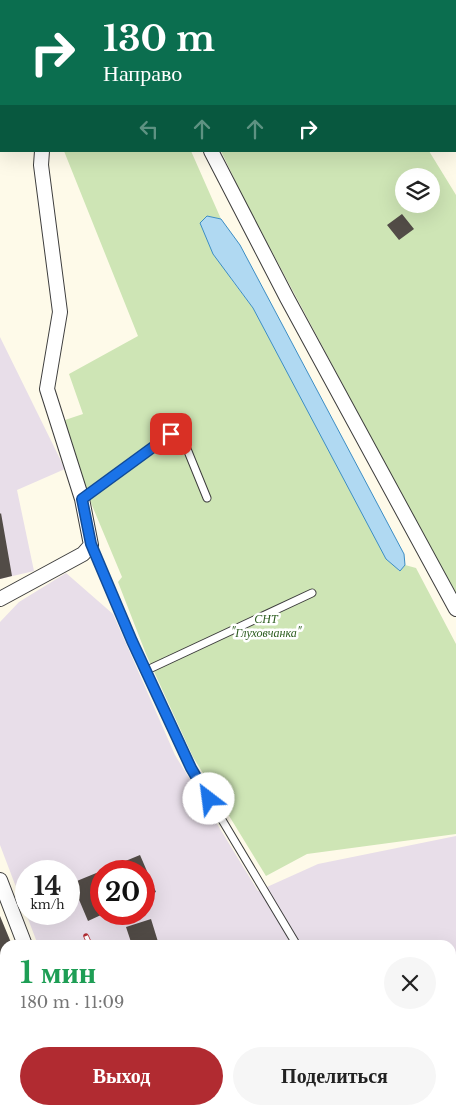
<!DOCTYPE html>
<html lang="ru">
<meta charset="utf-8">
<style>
body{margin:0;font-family:"Libre Baskerville",serif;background:#f6f6f6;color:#222;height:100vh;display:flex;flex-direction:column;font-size:19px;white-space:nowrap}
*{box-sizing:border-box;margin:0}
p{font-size:16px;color:#767676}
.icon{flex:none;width:28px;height:28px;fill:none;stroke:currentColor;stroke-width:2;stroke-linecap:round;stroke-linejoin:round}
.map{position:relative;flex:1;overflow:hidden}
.sheet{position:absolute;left:0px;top:940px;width:456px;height:175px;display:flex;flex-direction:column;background:#fff;border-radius:15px 15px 0 0;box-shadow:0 5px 20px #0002}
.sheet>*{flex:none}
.banner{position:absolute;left:0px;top:0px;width:456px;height:152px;box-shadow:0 5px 20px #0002;background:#0b6e4f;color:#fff;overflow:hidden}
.tools{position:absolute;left:395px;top:168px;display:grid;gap:10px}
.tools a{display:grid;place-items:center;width:45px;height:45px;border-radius:50%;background:#fff;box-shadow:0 5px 20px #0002;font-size:25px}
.speed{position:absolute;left:15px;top:860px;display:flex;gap:10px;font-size:25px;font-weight:700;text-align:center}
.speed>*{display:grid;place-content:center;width:65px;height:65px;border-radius:50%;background:#fff;box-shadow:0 5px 20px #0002;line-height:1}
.speed small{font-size:12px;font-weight:400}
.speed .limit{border:8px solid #d22;background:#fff;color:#111}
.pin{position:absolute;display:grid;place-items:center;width:42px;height:42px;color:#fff;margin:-21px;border-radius:10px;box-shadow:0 2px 8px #0006}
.me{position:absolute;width:55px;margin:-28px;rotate:330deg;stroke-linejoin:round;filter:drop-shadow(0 0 4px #0008)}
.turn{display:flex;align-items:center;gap:18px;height:105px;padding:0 20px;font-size:22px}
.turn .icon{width:65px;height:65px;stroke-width:2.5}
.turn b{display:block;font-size:35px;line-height:42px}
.lanes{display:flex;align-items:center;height:48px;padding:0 20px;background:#0003;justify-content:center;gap:25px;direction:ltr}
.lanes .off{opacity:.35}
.round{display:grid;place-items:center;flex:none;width:52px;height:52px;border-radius:26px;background:#f6f6f6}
.head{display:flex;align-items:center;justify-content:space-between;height:85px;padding:0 20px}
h1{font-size:30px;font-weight:700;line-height:38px;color:#1e9e55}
.primary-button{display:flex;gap:10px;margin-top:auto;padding:10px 20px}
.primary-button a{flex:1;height:58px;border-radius:30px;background:#b12b31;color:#fff;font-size:20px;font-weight:700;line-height:58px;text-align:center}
.primary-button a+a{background:#f6f6f6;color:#222}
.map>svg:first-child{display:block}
.industrial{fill:#e8dee9;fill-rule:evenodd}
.green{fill:#cee5b5;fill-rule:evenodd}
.water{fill:#b0d9f2;stroke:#3c8dc4}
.building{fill:#524c47}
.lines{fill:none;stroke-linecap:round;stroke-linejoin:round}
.service-casing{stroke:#3d3d3d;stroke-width:9}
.minor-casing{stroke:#3d3d3d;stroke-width:16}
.path{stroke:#2c2c2c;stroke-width:3;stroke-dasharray:5 2.5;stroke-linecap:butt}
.service{stroke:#fff;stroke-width:7}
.minor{stroke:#fff;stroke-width:14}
.rail-casing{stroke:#b12b31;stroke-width:5.5}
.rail{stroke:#fff;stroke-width:4;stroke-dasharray:11;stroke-linecap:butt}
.route-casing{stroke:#114b97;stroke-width:12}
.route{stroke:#1a73e8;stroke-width:9}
.labels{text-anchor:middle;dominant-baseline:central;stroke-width:5;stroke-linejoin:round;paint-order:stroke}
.park-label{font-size:12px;font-style:italic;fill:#2c5d1f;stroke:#fff}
</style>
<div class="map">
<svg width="456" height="1115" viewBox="0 0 456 1115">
<rect width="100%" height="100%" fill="#fefae9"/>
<path class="industrial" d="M 0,337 L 65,469 L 17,490 L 34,571 L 0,579 Z
M 66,573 L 113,614 L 175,755 L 258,891 L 318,864 L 456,836 L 456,1115 L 155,1115 L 147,1110 L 451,1110 L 451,945 L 38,945 L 0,845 L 0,622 L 19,602 ZM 26,871 L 69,871 L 69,914 L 26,914 ZM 101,871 L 144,871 L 144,914 L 101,914 Z
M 0,916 L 5,945 L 5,1040 L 0,1038 Z"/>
<path class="green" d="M 64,151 L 191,151 L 221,219 L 207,216 L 231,279 L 253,308 L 399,571 L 405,565 L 416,568 L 456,644 L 456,834 L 307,854 L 266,876 L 193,757 L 146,654 L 118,582 L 122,577 L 91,503 L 62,421 L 83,414 L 69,374 L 138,336 Z
M 221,151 L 429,151 L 456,195 L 456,597 L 245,201 ZM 404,176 L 431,176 L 431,204 L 404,204 Z"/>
<path class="water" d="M 207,216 L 221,219 L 240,245 L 404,554 L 405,565 L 400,571 L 386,559 L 253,308 L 213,254 L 200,223 Z"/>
<path class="building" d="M 402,214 L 414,229 L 399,240 L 387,225 Z
M 1,513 L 12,576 L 0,579 L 0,514 Z
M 140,855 L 156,892 L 144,897 L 144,871 L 101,871 L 101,915 L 88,921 L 72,883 Z
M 0,916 L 12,945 L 5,945 L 5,983 L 0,990 Z
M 151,919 L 159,945 L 132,945 L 126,927 Z"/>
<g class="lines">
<defs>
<path id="service" d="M 291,0 L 292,1
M 82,499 L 171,434 L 180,437 L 185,444 L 207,498
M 91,545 L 139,657 L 191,768 L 295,942
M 145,671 L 312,593"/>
<path id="minor" d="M 117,0 L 118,1
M 77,1 L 79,0
M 211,151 L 287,298 L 456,609
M 0,599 L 83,554 L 91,545 L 82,499 L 47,389 L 60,312 L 41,165 L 42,151
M 0,880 L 25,945
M 74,1110 L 74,1115"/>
</defs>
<use href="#service" class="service-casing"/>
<use href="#minor" class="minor-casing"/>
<path class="path" d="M 0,1058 L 5,1056"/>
<use href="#service" class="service"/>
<use href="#minor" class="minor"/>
<defs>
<path id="rail" d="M 86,936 L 90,945
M 0,1026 L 5,1028
M 198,1110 L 208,1115
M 217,1110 L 225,1115"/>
</defs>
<use href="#rail" class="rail-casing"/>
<use href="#rail" class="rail"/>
</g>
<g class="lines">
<defs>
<path id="route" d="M 171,434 L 82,499 L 91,544 L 132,641 L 191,768 L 209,799"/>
</defs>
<use href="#route" class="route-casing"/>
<use href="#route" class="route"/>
</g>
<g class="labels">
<g class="park-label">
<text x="266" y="618">СНТ<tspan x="266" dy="14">"Глуховчанка"</tspan></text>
</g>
</g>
</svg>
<div class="tools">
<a><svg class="icon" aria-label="layers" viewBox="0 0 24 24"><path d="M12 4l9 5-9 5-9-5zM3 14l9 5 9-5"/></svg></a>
</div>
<div class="speed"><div>14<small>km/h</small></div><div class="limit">20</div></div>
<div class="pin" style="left:171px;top:434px;background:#d93025"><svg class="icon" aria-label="arrive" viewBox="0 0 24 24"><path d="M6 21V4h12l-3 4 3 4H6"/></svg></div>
<svg class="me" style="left:209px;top:799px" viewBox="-20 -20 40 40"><circle r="19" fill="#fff"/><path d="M0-13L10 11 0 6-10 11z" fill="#1a73e8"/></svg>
<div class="banner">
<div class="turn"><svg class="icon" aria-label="right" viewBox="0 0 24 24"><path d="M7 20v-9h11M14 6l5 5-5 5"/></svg><div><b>130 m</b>Направо</div></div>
<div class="lanes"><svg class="icon off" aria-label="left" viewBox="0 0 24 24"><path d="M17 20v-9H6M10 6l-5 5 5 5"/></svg><svg class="icon off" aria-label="ahead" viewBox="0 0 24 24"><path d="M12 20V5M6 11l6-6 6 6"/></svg><svg class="icon off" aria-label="ahead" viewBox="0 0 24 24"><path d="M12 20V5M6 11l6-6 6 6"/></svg><svg class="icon" aria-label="right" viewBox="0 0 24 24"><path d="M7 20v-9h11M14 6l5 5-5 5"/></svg></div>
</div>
<section class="sheet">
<div class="head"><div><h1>1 мин</h1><p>180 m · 11:09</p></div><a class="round"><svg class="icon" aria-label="close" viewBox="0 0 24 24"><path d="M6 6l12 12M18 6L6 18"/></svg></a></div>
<div class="primary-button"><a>Выход</a><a>Поделиться</a></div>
</section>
</div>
